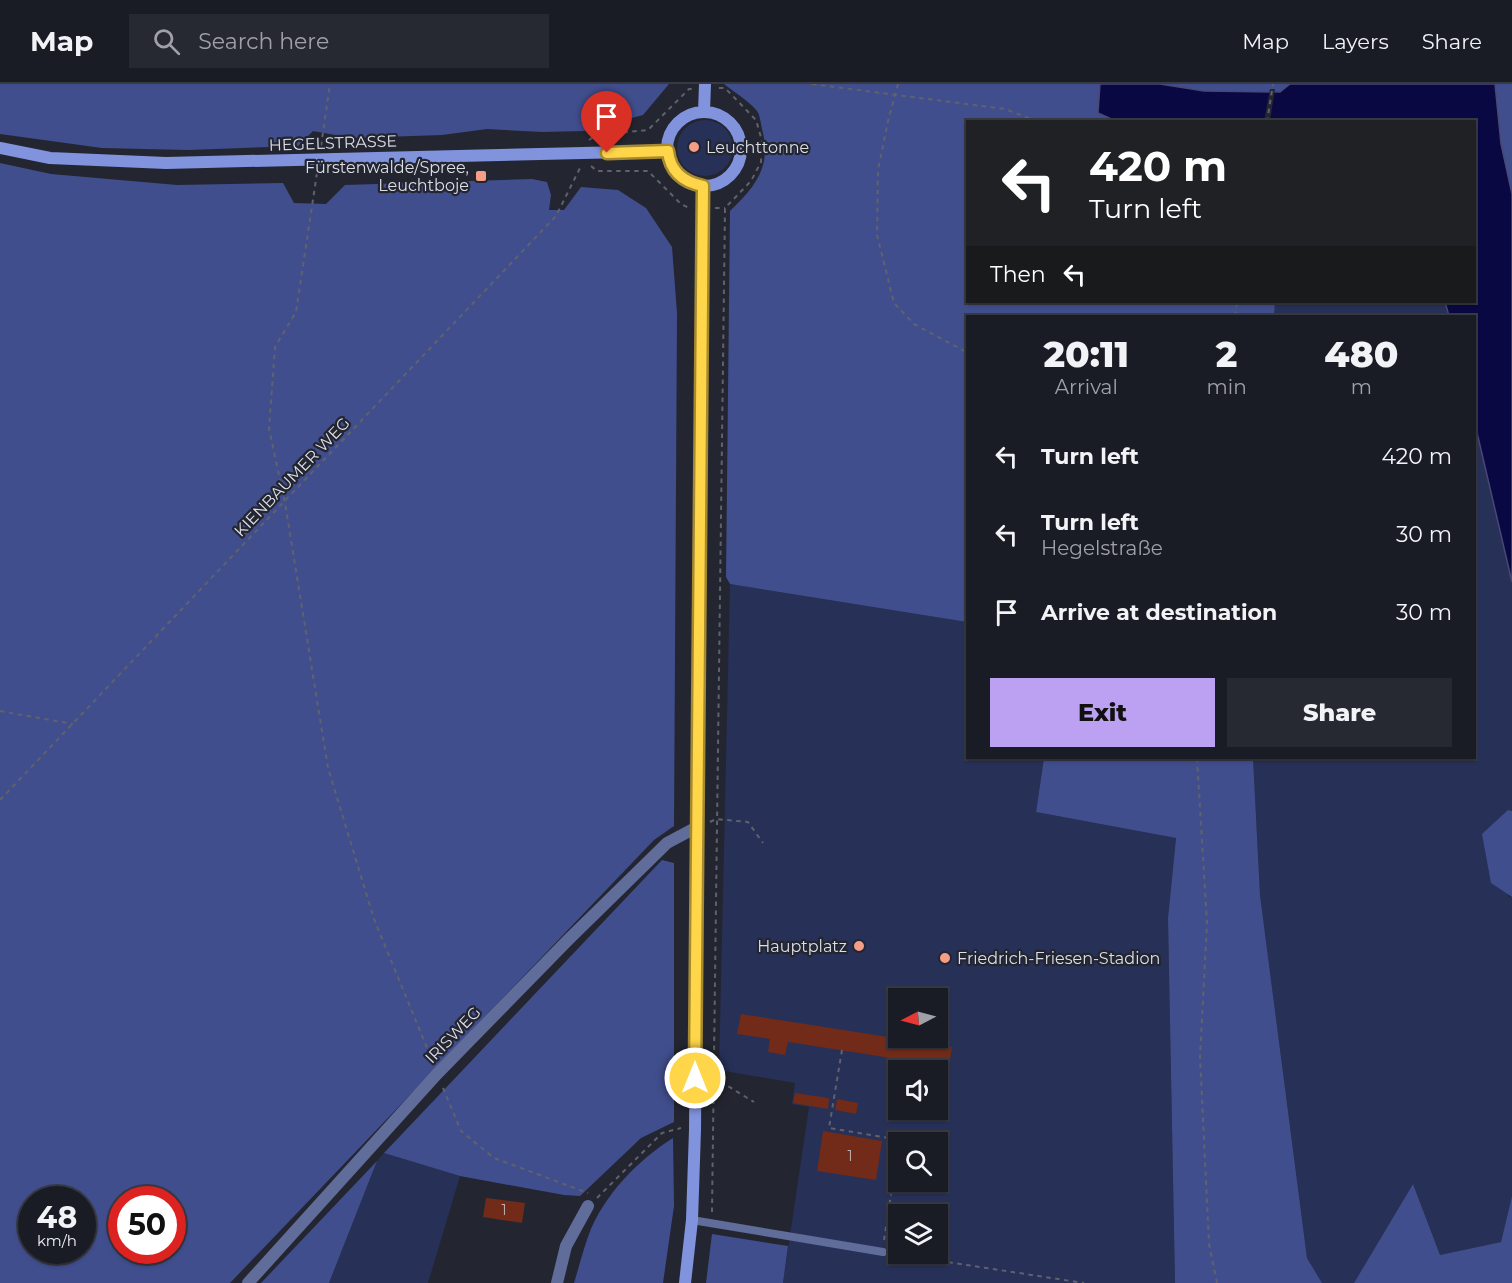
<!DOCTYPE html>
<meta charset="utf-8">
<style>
body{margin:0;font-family:Montserrat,sans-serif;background:#272932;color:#f1f3f6;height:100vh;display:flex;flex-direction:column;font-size:22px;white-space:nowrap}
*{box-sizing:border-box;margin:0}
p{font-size:20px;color:#9fa1a7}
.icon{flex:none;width:33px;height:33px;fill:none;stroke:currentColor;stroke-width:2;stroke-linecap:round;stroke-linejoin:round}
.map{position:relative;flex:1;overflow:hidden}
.sheet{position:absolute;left:966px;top:231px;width:510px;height:444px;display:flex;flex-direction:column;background:#1a1c25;border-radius:0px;box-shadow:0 2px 4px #0004,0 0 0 2px #383a42}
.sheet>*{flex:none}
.banner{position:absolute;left:966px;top:36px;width:510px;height:183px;border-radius:0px;box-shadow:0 2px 4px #0004,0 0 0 2px #383a42;background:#202124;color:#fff;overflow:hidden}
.needle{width:39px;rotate:264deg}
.controls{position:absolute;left:888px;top:904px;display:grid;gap:12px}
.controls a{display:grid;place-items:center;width:60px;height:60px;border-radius:0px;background:#1a1c25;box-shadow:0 2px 4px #0004,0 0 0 2px #383a42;font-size:30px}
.speed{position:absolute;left:18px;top:1102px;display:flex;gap:12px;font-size:30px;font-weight:700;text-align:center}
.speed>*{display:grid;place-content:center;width:78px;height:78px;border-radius:50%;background:#1a1c25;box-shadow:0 2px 4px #0004,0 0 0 2px #383a42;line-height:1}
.speed small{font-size:15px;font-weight:400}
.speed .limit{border:9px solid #d22;background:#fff;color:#111}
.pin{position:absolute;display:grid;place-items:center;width:51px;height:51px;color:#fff;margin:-62px -26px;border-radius:50% 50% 50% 0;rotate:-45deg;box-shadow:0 0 6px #0007}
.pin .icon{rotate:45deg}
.me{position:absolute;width:66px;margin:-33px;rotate:0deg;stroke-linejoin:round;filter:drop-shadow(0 0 4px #0008)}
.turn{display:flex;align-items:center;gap:21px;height:126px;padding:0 24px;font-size:27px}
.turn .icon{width:78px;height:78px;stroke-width:2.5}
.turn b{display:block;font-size:42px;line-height:51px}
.then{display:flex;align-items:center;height:57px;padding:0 24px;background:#0003;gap:12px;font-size:22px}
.eta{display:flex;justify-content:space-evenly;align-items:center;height:102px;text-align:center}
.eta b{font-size:36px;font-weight:800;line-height:42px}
.action{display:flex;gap:12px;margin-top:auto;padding:12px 24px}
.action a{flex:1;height:69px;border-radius:0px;background:#bca0f2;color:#111;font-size:24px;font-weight:800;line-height:69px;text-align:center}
.action a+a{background:#272932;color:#f1f3f6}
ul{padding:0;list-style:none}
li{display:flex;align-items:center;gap:18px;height:78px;padding:0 24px}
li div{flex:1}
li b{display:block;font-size:22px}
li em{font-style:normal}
header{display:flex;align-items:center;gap:36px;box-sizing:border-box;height:84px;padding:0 30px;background:#1a1c25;border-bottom:2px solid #383a42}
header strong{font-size:28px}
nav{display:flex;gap:33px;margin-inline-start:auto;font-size:21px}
.search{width:420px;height:54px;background:#272932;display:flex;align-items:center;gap:15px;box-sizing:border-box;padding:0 21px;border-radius:0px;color:#9fa1a7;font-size:22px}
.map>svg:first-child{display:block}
.green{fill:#273057;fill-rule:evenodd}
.forest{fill:#414e8d;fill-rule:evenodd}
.water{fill:#0a0843;stroke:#494874;stroke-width:1.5}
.pier{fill:#232631}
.building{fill:#712b18}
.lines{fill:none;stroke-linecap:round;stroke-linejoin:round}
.path{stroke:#5f626c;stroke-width:2;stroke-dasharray:4.5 4.5;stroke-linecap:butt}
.service{stroke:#606c9a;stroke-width:8}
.minor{stroke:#606c9a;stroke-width:12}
.secondary{stroke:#8193dd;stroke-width:12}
.route-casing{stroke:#a68a30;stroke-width:15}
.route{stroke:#ffd54a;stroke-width:10}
.poi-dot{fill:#f49e87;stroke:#232631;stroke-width:2}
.labels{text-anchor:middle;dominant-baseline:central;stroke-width:4.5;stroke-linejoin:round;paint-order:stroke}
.number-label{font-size:14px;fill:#c2b2b3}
.street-label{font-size:16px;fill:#dddfe7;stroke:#232631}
.poi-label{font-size:16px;fill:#dddfe7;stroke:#232631;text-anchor:start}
</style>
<header>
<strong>Map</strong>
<div class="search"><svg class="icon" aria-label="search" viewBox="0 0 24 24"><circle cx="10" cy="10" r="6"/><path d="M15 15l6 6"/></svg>Search here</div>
<nav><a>Map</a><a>Layers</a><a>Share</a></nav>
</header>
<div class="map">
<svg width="1512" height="1199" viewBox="0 0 1512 1199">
<rect width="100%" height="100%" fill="#232631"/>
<path class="green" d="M677 64a28 28 0 1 1 56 0a28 28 0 1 1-56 0Z
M 1275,218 L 1445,218 L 1449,232 L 1274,232 Z
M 1475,340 L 1512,498 L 1512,727 L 1508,726 L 1508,812 L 1512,814 L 1512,1112 L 1501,1158 L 1440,1171 L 1413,1100 L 1354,1199 L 1322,1199 L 1307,1174 L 1260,811 L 1253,674 L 1474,674 Z
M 730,500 L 967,538 L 968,674 L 1044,674 L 1036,728 L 1176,754 L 1168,834 L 1175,1199 L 783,1199 L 809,1023 L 792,1020 L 795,999 L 719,986 ZM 898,915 L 938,915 L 938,954 L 898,954 ZM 898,987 L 938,987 L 938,1026 L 898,1026 ZM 898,1059 L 938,1059 L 938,1098 L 898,1098 ZM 898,1131 L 938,1131 L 938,1170 L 898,1170 Z
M 384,1069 L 460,1092 L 428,1199 L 329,1199 L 377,1077 Z"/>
<path class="forest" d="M 0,0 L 669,0 L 643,31 L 584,47 L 542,48 L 487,45 L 442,51 L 352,54 L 313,47 L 298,62 L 188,66 L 102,64 L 0,50 Z
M 724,0 L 1100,0 L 1098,29 L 1118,37 L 968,38 L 968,218 L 1275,218 L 1274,232 L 968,232 L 967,538 L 730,500 L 726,493 L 730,127 C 756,102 772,82 762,45 C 761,40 760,31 757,27 C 749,17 734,8 724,0 Z
M 1160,0 L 1290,0 L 1281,8 L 1204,7 Z
M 1495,0 L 1512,0 L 1512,110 L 1501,60 Z
M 0,79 L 51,90 L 177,101 L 283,99 L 294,119 L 326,120 L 345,101 L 532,95 L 547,98 L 551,111 L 549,126 L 564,126 L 581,103 L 618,106 L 646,124 L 672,163 L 677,229 L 674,742 L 654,756 L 230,1199 L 0,1199 ZM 32,1116 L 82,1116 L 82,1167 L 32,1167 ZM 122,1116 L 172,1116 L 172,1167 L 122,1167 Z
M 1044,674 L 1253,674 L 1260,811 L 1307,1174 L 1322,1199 L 1175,1199 L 1168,834 L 1176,754 L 1036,728 Z
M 1508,726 L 1512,727 L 1512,813 L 1491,799 L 1482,750 Z
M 662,776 L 674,779 L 674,1038 L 641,1054 L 580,1112 L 564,1111 L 460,1092 L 384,1069 Z
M 673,1054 L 674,1122 L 663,1199 L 574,1199 C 579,1183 583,1166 589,1150 C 604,1111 638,1076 673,1054 Z
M 377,1077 L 329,1199 L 261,1199 Z
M 1413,1100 L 1440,1171 L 1501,1158 L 1512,1112 L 1512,1199 L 1354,1199 Z
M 712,1150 L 788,1162 L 783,1199 L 706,1199 Z"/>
<path class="water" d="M 1100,0 L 1160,0 L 1204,7 L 1280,8 L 1290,0 L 1495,0 L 1501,60 L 1512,110 L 1512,498 L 1475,340 L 1474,232 L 1449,232 L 1445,218 L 1474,218 L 1474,38 L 1118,38 L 1098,29 Z"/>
<path class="pier" d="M 1270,5 L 1275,5 L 1270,37 L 1264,37 Z"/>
<path class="building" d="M 741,930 L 952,963 L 949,983 L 788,958 L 785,971 L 768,968 L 770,955 L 737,950 Z
M 795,1009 L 829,1014 L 828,1025 L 793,1019 Z
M 837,1015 L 858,1019 L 856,1030 L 835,1026 Z
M 823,1047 L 882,1057 L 876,1096 L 817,1087 Z
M 486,1114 L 525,1119 L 522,1139 L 483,1133 Z"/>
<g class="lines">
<path class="path" d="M 812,0 L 1005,25 L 1039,38
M 898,0 L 888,37 L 878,86 L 877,151 L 894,219 L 914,240 L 968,269
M 1267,38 L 1273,0
M 589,56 L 596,51 L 648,46 L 689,5 L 693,5
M 321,62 L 330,0
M 591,82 L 597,87 L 648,87 L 681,120 L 689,124
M 317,89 L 296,228 L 275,263 L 269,345 L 285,419 L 328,684 L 374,835 L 432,976
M 715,124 L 725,124
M 1235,232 L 1237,218
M 0,627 L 73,640
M 1197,674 L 1207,839 L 1200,973 L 1209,1160 L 1217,1199
M 0,716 L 556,132 L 580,84 L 584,83
M 710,738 L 716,735 L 748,738 L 763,759
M 842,966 L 829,1044 L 900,1056 L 899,1059
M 713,993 L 754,1018
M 443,1004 L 461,1047 L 494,1074 L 588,1109
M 597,1114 L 662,1049 L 681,1044
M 712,1128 L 725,124 L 751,97 L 761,78 L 762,57 L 756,36 L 725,4 L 717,4
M 884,1156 L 898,1064
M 895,1170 L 1084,1199"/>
<path class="service" d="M 692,1136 L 883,1168"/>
<path class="minor" d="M 248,1199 L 437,990 L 568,856 L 667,759 L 697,743
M 557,1199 L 566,1162 L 588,1122"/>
<path class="secondary" d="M 704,28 L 705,0
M667 65a37 37 0 1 1 74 0a37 37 0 1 1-74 0Z
M 0,64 L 50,74 L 166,79 L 668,67
M 685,1199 L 692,1136 L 695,1046 L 703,102"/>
</g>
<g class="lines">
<defs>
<path id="route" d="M 607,69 L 668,67 C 670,87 683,98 703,102 L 695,994"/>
</defs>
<use href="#route" class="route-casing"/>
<use href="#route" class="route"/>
</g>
<g class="poi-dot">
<circle cx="694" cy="63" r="6"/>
<rect x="475" y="86" width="12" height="12" rx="3"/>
<circle cx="859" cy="862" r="6"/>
<circle cx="945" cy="874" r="6"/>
</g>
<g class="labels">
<g class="number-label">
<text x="850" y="1072">1</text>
<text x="504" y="1126">1</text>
</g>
<g class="street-label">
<text transform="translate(333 59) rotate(-2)">HEGELSTRASSE</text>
<text transform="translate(292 393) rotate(-46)">KIENBAUMER WEG</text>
<text transform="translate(453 951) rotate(-46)">IRISWEG</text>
</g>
<g class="poi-label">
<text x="706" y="63">Leuchttonne</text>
<text x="469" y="83" text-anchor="end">Fürstenwalde/Spree,<tspan x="469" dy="18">Leuchtboje</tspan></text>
<text x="847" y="862" text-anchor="end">Hauptplatz</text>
<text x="957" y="874">Friedrich-Friesen-Stadion</text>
</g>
</g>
</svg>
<div class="controls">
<a><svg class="needle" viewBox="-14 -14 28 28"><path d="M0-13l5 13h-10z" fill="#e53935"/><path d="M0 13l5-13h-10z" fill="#9fa1a7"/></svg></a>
<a><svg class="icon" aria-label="sound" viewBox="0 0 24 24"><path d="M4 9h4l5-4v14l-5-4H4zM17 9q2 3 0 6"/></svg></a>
<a><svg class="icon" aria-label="search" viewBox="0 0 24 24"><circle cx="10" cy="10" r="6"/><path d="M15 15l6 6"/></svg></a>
<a><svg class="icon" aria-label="layers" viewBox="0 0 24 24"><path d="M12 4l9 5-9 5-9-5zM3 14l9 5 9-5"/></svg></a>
</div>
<div class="speed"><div>48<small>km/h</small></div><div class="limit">50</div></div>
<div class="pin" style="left:607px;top:69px;background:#d93025"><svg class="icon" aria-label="arrive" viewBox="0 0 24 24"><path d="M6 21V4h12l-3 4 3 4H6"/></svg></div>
<svg class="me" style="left:695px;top:994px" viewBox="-20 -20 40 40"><circle r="17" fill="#ffd54a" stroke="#fff" stroke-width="3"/><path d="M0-11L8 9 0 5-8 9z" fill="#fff"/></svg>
<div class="banner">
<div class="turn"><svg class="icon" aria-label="left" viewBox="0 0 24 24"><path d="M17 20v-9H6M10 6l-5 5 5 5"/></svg><div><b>420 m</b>Turn left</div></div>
<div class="then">Then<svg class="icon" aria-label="left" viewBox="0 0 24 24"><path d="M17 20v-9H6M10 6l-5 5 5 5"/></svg></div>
</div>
<section class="sheet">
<div class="eta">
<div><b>20:11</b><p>Arrival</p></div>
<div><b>2</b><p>min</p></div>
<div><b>480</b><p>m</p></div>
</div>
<ul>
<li><svg class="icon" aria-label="left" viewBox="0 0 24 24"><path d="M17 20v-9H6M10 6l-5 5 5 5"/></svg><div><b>Turn left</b></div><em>420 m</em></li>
<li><svg class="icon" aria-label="left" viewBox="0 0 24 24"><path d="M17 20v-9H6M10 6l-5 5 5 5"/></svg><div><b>Turn left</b><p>Hegelstraße</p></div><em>30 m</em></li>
<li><svg class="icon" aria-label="arrive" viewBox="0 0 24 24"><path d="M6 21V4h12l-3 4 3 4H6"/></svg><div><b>Arrive at destination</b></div><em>30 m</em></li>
</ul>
<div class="action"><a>Exit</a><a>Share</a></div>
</section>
</div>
